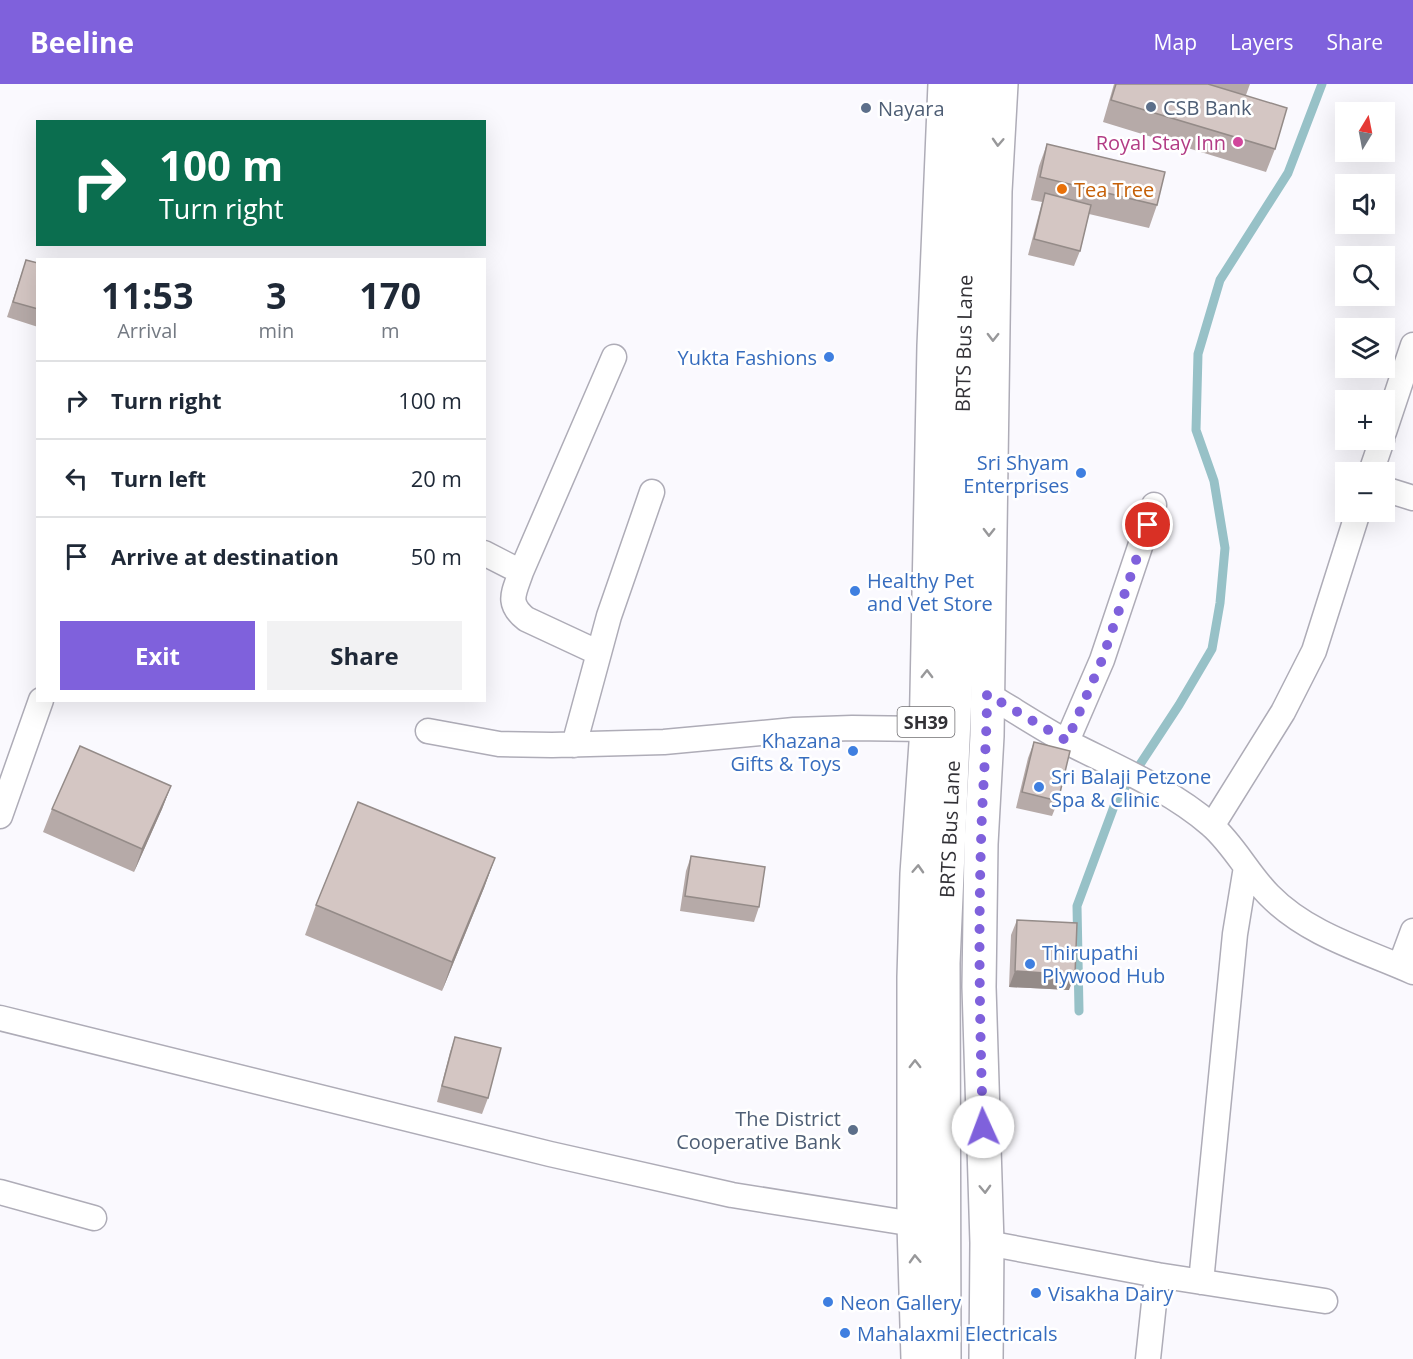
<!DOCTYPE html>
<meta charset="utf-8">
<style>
body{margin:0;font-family:"Open Sans",sans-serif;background:#f2f2f3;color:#1f2937;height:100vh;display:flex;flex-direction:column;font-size:22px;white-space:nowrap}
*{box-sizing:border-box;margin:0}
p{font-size:20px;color:#747a83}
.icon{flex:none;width:33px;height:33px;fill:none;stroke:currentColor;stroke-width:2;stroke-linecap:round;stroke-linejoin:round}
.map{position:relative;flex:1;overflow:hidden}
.sheet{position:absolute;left:36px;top:174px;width:450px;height:444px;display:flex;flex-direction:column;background:#fff;border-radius:0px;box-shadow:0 6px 24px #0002}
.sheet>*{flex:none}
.top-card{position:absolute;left:36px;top:36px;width:450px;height:126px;border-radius:0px;box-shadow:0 6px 24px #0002;background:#0b6e4f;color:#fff;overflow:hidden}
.needle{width:39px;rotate:10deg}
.tools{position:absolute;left:1335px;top:18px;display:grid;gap:12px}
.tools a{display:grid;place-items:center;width:60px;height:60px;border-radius:0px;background:#fff;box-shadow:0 6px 24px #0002;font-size:30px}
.pin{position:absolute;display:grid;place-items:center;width:51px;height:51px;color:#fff;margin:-26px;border:3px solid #fff;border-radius:50%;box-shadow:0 2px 6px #0007}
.me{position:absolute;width:66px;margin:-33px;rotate:358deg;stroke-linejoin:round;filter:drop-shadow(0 0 4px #0008)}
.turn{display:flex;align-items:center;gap:21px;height:126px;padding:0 24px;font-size:27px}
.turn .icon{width:78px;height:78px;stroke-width:2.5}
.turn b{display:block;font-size:42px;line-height:51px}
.eta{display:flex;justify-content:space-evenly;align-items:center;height:102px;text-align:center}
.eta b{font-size:36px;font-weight:700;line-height:42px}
.button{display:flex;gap:12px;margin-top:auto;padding:12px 24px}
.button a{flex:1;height:69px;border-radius:0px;background:#7f61dc;color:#fff;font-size:24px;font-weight:700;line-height:69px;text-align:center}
.button a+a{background:#f2f2f3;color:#1f2937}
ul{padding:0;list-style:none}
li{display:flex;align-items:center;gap:18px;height:78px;padding:0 24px;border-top:2px solid #e0e1e3}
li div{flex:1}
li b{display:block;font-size:22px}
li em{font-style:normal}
header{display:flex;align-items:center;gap:36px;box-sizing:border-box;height:84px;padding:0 30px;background:#7f61dc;color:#fff}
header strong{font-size:28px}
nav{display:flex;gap:33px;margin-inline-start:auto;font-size:21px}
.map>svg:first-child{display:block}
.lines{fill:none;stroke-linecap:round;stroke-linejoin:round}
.stream{stroke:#97c1c7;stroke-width:9}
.minor-casing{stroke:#aeacb7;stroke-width:27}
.primary-casing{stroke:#aeacb7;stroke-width:36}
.minor{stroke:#fff;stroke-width:24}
.primary{stroke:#fff;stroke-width:33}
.wall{fill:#b6aaa8}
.shaded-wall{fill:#948b88}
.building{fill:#d4c6c3;stroke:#948b88;stroke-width:1.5}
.oneway{stroke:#98989a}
.route{stroke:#7f61dc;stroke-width:10;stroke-dasharray:0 18}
.service-dot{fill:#5c6f8a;stroke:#fff;stroke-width:2}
.hotel-dot{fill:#d1479c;stroke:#fff;stroke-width:2}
.food-dot{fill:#e8710a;stroke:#fff;stroke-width:2}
.shop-dot{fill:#3f7fe0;stroke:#fff;stroke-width:2}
.labels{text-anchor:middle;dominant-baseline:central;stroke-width:5;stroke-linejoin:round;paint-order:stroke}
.shield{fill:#fff;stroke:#706f72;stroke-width:1.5}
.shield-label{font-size:18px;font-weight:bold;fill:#323136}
.service-label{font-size:20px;fill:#4e5e75;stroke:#fff;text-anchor:start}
.hotel-label{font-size:20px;fill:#b23c85;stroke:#fff;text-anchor:end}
.food-label{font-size:20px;fill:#c56008;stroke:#fff;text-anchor:start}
.street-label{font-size:20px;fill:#323136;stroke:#fff}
.shop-label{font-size:20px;fill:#366cbe;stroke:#fff;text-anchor:start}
</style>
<header>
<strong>Beeline</strong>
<nav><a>Map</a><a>Layers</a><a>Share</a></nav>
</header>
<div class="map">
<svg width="1413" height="1275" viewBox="0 0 1413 1275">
<rect width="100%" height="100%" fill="#faf9fe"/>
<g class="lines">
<path class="stream" d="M 1079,927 L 1077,822 L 1116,717 L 1179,621 L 1212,565 L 1220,519 L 1225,464 L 1214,397 L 1196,346 L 1198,270 L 1220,196 L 1288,89 L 1322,0"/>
<defs>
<path id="minor" d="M 1384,348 L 1413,261
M 1371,388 L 1382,356
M 1384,405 L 1413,414
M 484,469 L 521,488
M 599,569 L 526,535 C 506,519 514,509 521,488 L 614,273
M 987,610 C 1014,626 1041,644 1069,659 C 1116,683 1171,706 1211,741 C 1234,761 1248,790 1269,811 C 1308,851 1364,866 1413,888
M 428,647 L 499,660 L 552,661 L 664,658 L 794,646 L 852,644 L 926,645
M 1067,657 L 1102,576 L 1154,421
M 574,661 L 609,532 L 652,408
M 0,732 L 41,616
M 1212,742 L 1283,628 L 1314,567 L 1358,428
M 1400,882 L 1413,847
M 0,934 L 550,1070 L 732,1111 L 914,1140
M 0,1108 L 94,1134
M 987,1159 L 1157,1191 L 1325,1217
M 1201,1198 L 1235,850 L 1246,783
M 1148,1275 L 1157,1191"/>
<g id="primary">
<path d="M 918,1275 L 914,1140 L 914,893 L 917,790 L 926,659 L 934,262 L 945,0"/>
<path id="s1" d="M 944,1275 L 943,879 L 957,567 L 965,162 L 971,0"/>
<path d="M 986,1275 L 987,1159 L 979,903 L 981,760 L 987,652 L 995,107 L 1001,0"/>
</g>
</defs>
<use href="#minor" class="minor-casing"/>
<use href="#primary" class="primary-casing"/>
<use href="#minor" class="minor"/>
<use href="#primary" class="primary"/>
</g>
<path class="wall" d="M 1114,0 L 1250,0 L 1246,11 L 1275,65 L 1266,88 L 1103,38 Z
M 1047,60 L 1157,121 L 1149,144 L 1089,130 L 1080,167 L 1074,182 L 1028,171 L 1042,118 L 1031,116 L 1039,82 Z
M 26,176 L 38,179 L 38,243 L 7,233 Z
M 1034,658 L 1058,717 L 1052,732 L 1016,724 L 1028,674 Z
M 171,702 L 162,725 L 134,788 L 43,748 L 52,725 Z
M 691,772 L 759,823 L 754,838 L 680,827 L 686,787 Z
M 495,774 L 484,804 L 442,907 L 305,851 L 316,821 Z
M 1017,836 L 1069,906 L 1009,903 L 1011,851 Z
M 455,953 L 488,1014 L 482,1030 L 437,1018 L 450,968 Z"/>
<path class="shaded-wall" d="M 171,702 L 162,725 L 134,788 L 142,765 Z
M 495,774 L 484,804 L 442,907 L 452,878 Z
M 1015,887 L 1075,891 L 1069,906 L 1009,903 Z"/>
<path class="building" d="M 1116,0 L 1208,0 L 1287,24 L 1275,65 L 1111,16 Z
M 1047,60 L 1165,88 L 1157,121 L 1040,93 Z
M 1045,109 L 1091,121 L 1080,167 L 1034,155 Z
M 26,176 L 38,179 L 38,225 L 13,218 Z
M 1034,658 L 1070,667 L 1058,717 L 1022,708 Z
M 80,662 L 171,702 L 142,765 L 52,725 Z
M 358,718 L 495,774 L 452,878 L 316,821 Z
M 691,772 L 765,783 L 759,823 L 685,812 Z
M 1017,836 L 1077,839 L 1075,891 L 1015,887 Z
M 455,953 L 501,964 L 488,1014 L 442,1002 Z"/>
<defs><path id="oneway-chevron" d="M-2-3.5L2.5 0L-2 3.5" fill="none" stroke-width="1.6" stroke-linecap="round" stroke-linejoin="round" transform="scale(1.5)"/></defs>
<g class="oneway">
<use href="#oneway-chevron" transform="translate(998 58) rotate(93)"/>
<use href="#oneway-chevron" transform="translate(993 253) rotate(91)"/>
<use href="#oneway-chevron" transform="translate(989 448) rotate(91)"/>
<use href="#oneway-chevron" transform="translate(927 590) rotate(-89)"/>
<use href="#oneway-chevron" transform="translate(918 785) rotate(-87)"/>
<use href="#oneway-chevron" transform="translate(915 980) rotate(-90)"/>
<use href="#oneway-chevron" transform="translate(985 1105) rotate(88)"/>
<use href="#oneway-chevron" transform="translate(915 1175) rotate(-92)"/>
</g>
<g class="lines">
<path class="route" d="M 983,1043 C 980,949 978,855 981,760 C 982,710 987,660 987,610 L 1067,657 L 1102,576 L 1148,441"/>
</g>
<g class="service-dot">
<circle cx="1151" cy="23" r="6"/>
<circle cx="866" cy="24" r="6"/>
<circle cx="853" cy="1046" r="6"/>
</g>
<circle class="hotel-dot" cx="1238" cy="58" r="6"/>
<circle class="food-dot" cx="1062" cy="105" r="6"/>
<g class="shop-dot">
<circle cx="829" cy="273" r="6"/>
<circle cx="1081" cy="389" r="6"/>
<circle cx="855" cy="507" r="6"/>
<circle cx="853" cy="667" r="6"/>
<circle cx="1039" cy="703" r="6"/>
<circle cx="1030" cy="880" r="6"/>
<circle cx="1036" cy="1209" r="6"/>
<circle cx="828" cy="1218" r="6"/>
<circle cx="845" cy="1249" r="6"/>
</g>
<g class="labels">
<rect class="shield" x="897.5" y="623" width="57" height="30" rx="4.5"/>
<g class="shield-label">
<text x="926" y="638">SH39</text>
</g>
<g class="service-label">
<text x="1163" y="23">CSB Bank</text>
<text x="878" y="24">Nayara</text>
<text x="841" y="1034" text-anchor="end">The District<tspan x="841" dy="23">Cooperative Bank</tspan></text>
</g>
<g class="hotel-label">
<text x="1226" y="58">Royal Stay Inn</text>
</g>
<g class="food-label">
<text x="1074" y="105">Tea Tree</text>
</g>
<g class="street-label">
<text stroke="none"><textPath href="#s1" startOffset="1016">BRTS Bus Lane</textPath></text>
<text stroke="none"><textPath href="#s1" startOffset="530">BRTS Bus Lane</textPath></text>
</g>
<g class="shop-label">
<text x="817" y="273" text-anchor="end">Yukta Fashions</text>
<text x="1069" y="378" text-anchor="end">Sri Shyam<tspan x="1069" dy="23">Enterprises</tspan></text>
<text x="867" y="496">Healthy Pet<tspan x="867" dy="23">and Vet Store</tspan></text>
<text x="841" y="656" text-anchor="end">Khazana<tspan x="841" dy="23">Gifts &amp; Toys</tspan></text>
<text x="1051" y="692">Sri Balaji Petzone<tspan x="1051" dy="23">Spa &amp; Clinic</tspan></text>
<text x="1042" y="868">Thirupathi<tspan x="1042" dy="23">Plywood Hub</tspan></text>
<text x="1048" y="1209">Visakha Dairy</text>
<text x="840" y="1218">Neon Gallery</text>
<text x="857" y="1249">Mahalaxmi Electricals</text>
</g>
</g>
</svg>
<div class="tools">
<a><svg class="needle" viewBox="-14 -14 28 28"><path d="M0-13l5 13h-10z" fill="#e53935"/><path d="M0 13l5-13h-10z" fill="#747a83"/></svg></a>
<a><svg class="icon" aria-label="sound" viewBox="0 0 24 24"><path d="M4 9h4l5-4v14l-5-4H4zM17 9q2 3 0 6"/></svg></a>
<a><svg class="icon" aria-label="search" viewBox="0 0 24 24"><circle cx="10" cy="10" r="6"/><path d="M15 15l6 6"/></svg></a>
<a><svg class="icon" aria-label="layers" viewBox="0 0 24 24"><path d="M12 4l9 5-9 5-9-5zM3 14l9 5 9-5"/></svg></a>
<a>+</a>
<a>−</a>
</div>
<div class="pin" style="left:1148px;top:441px;background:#d93025"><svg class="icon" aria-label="arrive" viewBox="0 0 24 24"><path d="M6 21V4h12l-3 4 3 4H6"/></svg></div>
<svg class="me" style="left:983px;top:1043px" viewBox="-20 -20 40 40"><circle r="19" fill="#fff"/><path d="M0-13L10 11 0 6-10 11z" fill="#7f61dc"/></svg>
<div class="top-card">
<div class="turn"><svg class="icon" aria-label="right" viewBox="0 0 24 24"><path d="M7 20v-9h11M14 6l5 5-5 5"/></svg><div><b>100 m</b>Turn right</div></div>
</div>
<section class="sheet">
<div class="eta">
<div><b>11:53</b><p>Arrival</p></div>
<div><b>3</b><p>min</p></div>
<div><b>170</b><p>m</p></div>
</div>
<ul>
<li><svg class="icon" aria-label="right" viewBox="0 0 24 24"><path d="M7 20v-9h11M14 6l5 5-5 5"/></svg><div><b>Turn right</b></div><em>100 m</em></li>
<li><svg class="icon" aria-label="left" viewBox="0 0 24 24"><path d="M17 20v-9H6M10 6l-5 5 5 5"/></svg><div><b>Turn left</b></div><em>20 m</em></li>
<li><svg class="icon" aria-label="arrive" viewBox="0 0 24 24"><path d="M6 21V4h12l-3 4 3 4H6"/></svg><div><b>Arrive at destination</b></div><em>50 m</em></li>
</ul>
<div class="button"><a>Exit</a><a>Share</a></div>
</section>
</div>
